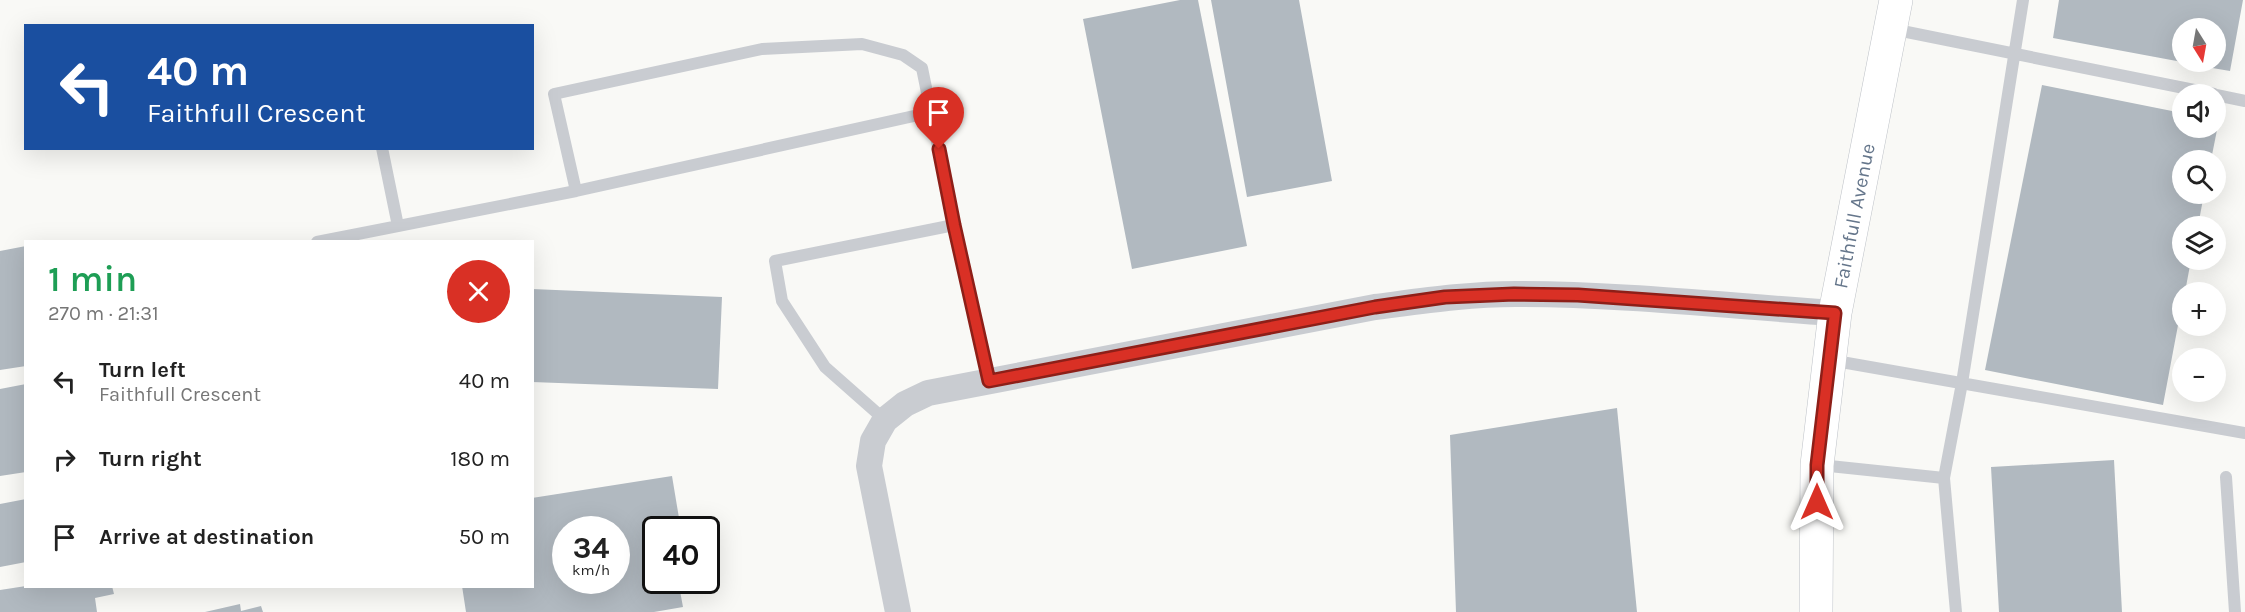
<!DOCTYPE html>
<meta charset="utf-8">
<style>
body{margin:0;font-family:Karla,sans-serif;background:#f2f2f2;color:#222;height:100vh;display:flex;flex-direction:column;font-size:22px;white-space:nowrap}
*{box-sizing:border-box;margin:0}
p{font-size:20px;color:#767676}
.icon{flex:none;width:33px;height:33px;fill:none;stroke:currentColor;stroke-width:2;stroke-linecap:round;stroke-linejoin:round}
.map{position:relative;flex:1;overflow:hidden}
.details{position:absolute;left:24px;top:240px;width:510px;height:348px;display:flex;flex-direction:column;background:#fff;border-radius:0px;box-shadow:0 6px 24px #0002}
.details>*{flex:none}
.guide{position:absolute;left:24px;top:24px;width:510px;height:126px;border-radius:0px;box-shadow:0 6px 24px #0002;background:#1a4fa0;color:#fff;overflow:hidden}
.needle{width:39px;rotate:169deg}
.controls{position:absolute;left:2172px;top:18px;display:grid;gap:12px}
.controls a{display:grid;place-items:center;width:54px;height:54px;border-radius:50%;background:#fff;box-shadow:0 6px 24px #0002;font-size:30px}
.speed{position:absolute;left:552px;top:516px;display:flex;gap:12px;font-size:30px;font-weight:700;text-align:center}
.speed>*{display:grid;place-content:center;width:78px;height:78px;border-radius:50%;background:#fff;box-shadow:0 6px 24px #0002;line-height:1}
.speed small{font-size:15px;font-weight:400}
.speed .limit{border:3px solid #111;border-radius:9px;background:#fff;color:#111}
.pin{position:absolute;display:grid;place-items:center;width:51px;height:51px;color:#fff;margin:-62px -26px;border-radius:50% 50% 50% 0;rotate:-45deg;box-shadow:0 0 6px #0007}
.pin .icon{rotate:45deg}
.me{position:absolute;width:66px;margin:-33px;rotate:0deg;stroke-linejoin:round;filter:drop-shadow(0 0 4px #0008)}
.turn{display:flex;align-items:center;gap:21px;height:126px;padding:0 24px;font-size:27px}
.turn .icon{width:78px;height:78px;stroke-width:2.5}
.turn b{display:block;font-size:42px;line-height:51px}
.round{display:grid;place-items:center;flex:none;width:63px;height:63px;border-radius:32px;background:#f2f2f2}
.headline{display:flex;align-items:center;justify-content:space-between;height:102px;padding:0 24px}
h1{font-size:36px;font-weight:600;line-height:45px;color:#1e9e55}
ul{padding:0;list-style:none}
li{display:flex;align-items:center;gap:18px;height:78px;padding:0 24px}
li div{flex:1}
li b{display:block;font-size:22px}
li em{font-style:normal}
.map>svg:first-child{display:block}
.building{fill:#b1b9c0;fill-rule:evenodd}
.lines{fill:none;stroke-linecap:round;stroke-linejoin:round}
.secondary-casing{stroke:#bdc1c7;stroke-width:34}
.lane{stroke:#c9ccd1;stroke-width:12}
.street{stroke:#c9ccd1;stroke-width:26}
.secondary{stroke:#fff;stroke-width:33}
.route-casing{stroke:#8d1f18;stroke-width:15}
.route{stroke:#d93025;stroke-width:10}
.labels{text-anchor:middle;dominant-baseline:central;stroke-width:6;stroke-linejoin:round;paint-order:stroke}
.street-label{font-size:20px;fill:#65768b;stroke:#fff}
</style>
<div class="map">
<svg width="2245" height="612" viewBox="0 0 2245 612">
<rect width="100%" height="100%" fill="#f9f9f6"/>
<path class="building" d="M 1180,0 L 1198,0 L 1247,246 L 1132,269 L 1083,19 Z
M 1211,0 L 1299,0 L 1332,181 L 1247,197 Z
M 2059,0 L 2243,0 L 2230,71 L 2183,63 L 2216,62 L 2216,28 L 2182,28 L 2182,62 L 2053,38 Z
M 2042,85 L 2182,113 L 2182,128 L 2216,128 L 2216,119 L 2219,120 L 2211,160 L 2182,160 L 2182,194 L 2204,194 L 2198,226 L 2182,226 L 2182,260 L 2191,260 L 2185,292 L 2182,292 L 2182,304 L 2163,405 L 1985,370 Z
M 26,246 L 26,366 L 0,370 L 0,251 Z
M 532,289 L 722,297 L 718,389 L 532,382 Z
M 26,384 L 26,472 L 0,476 L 0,389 Z
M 1617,408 L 1637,612 L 1456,612 L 1450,435 Z
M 2114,460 L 2122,612 L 1999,612 L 1991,467 Z
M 672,476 L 681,530 L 656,530 L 656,580 L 678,580 L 683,607 L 654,612 L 466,612 L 462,586 L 532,586 L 532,498 ZM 566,530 L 616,530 L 616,580 L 566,580 Z
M 26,499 L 26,562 L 0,567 L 0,504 Z
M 26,586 L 112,586 L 114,594 L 95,598 L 97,612 L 0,612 L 0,590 Z
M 240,604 L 241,611 L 261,606 L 263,612 L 205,612 Z"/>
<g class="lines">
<defs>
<g id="secondary">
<path id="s1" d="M 1816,612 L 1817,465 L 1835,313 L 1896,0"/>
</g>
</defs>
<use href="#secondary" class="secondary-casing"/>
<path class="lane" d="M 1892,29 L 2214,94
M 2216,95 L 2245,101
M 932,112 L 576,191 L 554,94 L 762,49 L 862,44 L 903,55 L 922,68 L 954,225
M 382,148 L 398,226
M 317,242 L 576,191
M 1830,360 L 2245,433
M 885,420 L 825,367 L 782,301 L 775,261 L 954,225 L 989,381
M 1820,465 L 1944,478 L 1956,612
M 2226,477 L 2235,612
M 1944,478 L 1962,383 L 2023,0"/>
<path class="street" d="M 898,612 L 869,466 L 873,441 L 885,420 L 905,404 L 928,393 L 1375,307 C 1422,301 1468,294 1516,294 C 1622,294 1729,306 1835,313"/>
<use href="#secondary" class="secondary"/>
</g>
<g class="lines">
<defs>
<path id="route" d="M 939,149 L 954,225 L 989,381 L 1375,307 L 1445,297 L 1514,294 L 1578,295 L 1835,313 L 1817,465 L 1817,502"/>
</defs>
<use href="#route" class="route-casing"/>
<use href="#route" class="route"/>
</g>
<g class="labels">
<g class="street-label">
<text stroke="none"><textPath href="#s1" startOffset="399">Faithfull Avenue</textPath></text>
</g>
</g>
</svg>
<div class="controls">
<a><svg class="needle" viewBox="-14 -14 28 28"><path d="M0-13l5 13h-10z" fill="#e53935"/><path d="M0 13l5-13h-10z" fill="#767676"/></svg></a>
<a><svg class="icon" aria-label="sound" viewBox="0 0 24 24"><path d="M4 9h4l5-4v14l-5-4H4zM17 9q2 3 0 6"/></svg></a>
<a><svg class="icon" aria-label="search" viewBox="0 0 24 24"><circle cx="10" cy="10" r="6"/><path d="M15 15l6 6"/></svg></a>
<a><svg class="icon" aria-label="layers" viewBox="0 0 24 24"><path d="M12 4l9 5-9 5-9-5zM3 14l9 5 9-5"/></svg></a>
<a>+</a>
<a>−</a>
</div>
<div class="speed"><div>34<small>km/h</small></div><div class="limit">40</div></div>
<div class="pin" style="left:939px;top:149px;background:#d93025"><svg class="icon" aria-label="arrive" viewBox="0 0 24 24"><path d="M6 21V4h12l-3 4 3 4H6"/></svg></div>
<svg class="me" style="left:1817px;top:502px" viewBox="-20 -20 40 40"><path d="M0-17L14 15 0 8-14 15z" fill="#d93025" stroke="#fff" stroke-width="4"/></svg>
<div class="guide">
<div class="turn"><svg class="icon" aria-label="left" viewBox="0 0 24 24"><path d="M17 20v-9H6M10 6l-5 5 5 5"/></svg><div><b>40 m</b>Faithfull Crescent</div></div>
</div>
<section class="details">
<div class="headline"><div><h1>1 min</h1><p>270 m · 21:31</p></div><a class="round" style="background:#d93025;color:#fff"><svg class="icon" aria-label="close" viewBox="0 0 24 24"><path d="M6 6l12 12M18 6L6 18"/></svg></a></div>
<ul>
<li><svg class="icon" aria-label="left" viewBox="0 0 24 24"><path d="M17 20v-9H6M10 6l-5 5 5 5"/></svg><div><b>Turn left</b><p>Faithfull Crescent</p></div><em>40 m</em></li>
<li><svg class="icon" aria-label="right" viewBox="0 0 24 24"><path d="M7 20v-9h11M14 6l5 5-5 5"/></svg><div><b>Turn right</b></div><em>180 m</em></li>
<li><svg class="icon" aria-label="arrive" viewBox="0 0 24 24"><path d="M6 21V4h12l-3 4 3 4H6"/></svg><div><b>Arrive at destination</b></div><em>50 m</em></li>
</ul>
</section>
</div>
